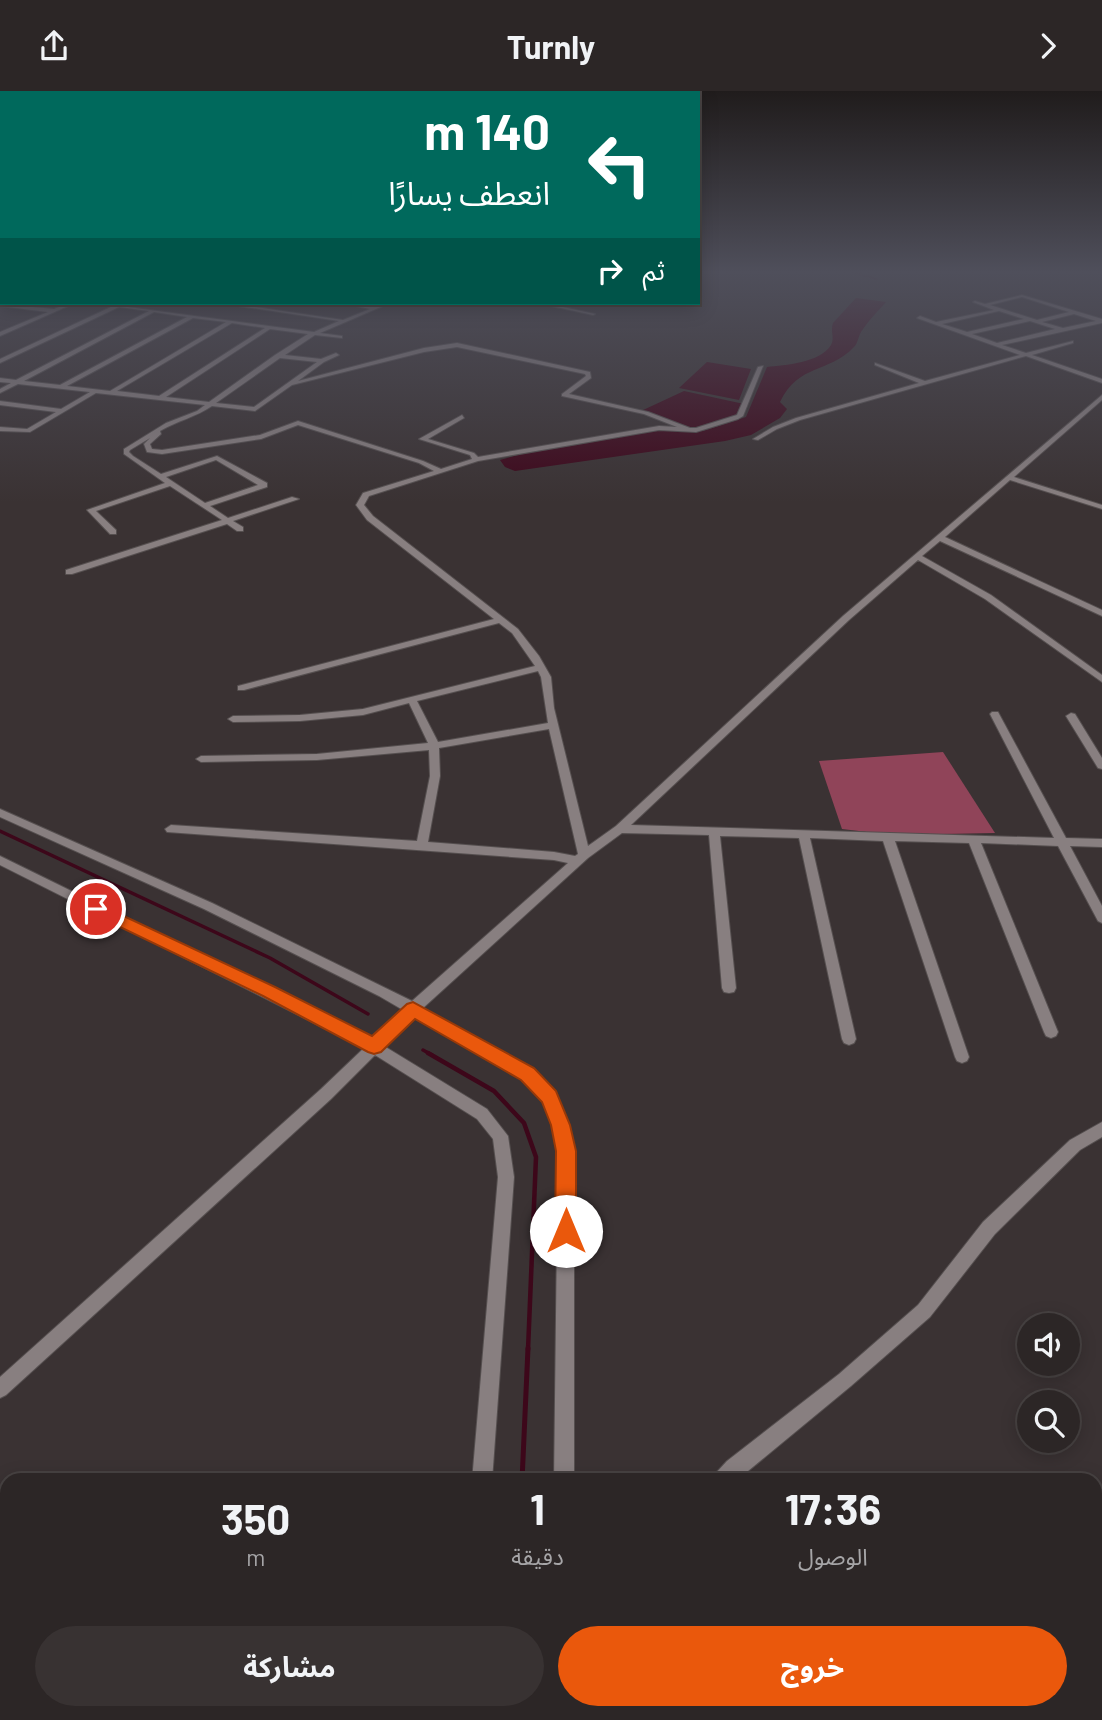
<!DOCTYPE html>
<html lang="ar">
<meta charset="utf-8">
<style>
body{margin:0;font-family:Barlow,"Noto Sans Arabic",sans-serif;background:#383232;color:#f1f3f6;direction:rtl;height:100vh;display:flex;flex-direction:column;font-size:26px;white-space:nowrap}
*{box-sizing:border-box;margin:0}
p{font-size:23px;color:#a6a5a7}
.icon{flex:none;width:38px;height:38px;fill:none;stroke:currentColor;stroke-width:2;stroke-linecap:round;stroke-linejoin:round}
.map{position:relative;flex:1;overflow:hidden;direction:ltr}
.panel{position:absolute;left:0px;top:1382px;width:1102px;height:247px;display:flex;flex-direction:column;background:#2c2626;border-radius:21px 21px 0 0;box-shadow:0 4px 18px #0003,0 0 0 2px #484343;direction:rtl}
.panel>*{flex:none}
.guide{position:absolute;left:0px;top:0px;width:700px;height:214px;box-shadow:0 4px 18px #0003,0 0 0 2px #484343;direction:rtl;background:#00695c;color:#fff;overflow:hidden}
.fabs{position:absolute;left:1017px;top:1222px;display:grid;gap:14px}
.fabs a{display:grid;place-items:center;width:63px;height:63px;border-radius:50%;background:#2c2626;box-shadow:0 4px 18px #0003,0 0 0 2px #484343;font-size:35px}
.pin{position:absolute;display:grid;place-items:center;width:60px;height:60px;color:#fff;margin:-30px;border:4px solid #fff;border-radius:50%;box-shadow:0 2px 7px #0007}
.me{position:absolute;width:77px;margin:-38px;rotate:0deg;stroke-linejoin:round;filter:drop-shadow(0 0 5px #0008)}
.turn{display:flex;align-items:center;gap:24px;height:147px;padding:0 35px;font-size:32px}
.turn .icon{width:91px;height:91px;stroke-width:2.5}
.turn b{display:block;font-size:49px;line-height:60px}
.then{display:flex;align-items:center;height:66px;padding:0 35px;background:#0003;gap:14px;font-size:26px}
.eta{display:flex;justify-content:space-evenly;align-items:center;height:119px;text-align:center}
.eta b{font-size:42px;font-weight:700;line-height:49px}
.button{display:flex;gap:14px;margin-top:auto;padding:14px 35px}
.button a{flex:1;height:80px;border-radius:42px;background:#ea580c;color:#fff;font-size:28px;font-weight:700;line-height:80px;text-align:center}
.button a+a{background:#383232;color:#f1f3f6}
header{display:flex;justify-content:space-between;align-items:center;height:91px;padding:0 35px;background:#2c2626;font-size:32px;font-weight:700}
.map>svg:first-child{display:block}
.forest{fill:#904459}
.water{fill:#3d071a}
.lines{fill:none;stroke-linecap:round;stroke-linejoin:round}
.stream-far3{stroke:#3d071a;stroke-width:2}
.stream-far2{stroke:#3d071a;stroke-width:3.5}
.stream-far1{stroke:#3d071a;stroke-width:4.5}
.stream{stroke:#3d071a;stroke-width:5}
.minor-casing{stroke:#554f4f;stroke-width:2}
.minor{fill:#887f80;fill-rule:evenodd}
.route{fill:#ea580c;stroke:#983908;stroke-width:2}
</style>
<header><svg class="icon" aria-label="forward" viewBox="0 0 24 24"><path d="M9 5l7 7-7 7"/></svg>Turnly<svg class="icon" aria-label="share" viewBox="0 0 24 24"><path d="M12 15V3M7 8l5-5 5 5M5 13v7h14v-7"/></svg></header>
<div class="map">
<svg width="1102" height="1629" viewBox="0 0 1102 1629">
<rect width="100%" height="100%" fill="#3a3233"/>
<path class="forest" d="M 943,661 L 995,742 L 892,744 L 842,738 L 819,670 Z"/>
<path class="water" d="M 856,207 L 886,211 C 878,220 868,230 861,241 C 858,246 858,252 854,256 C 828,283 799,272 780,311 L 787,318 L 780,327 L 751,344 L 725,350 L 515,380 L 505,376 L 500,369 L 532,360 L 622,344 L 666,338 L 703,340 L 746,326 L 767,276 C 785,274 820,272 831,254 C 835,247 830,240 833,232 Z
M 707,271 L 751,278 L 739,309 L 679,297 Z
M 684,300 L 744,313 L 739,325 L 692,338 L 641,320 Z"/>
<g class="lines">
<path class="stream-far3" d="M 855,182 L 877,188"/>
<path class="stream-far2" d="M 0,740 L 270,867 L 368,923
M 423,959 L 432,964"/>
<path class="stream-far1" d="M 428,962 L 494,1000 L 524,1032 L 536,1066 L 528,1259"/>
<path class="stream" d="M 522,1390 L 528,1257
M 512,1622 L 512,1629"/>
<defs>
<path id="minor" d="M 0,184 L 2,184 L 2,187 L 0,187 Z
M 0,198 L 2,198 L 2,200 L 0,200 Z
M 1022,204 L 1102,228 L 1102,232 L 1002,254 L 1026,262 L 1073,250 L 1073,252 L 1032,264 L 1102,288 L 1102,292 L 1026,265 L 800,329 L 777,338 L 758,349 L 753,348 L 773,336 L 796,327 L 919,292 L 875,274 L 875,272 L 925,290 L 1020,264 L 917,227 L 920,225 L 936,231 L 994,219 L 973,211 L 975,210 L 985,213 ZM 1022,206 L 1069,221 L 1037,229 L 990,214 ZM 999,220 L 1024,228 L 967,241 L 942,233 ZM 1074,223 L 1096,230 L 1063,237 L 1042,231 ZM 1030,230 L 1055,238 L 997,252 L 972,243 Z
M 69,212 L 75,212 L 0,245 L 0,241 L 48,221 L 0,215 L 0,213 L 54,218 Z
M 98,212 L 314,241 L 339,230 L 218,212 L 229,212 L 343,229 L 370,218 L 342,212 L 375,216 L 390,212 L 320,242 L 342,245 L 342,247 L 315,244 L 285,264 L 321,268 L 336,262 L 339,264 L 324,271 L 298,290 L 424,257 L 457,252 L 590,281 L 591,287 L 569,303 L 648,321 L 690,337 L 696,337 L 737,324 L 758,276 L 763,275 L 743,325 L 738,328 L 696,341 L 659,339 L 478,370 L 369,405 L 364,414 L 373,425 L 518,538 L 539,565 L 551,586 L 554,617 L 588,755 L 616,735 L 843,525 L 1102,304 L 1102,309 L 1014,386 L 1102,414 L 1102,418 L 1010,389 L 945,446 L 1102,519 L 1102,525 L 940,450 L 922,465 L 991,504 L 1102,584 L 1102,591 L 985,508 L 918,469 L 849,529 L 631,734 L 1054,747 L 990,623 L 992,621 L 998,621 L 1066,747 L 1102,748 L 1102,756 L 1070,755 L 1102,815 L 1102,832 L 1098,830 L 1058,755 L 981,752 L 1058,941 L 1056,945 L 1051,947 L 1046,945 L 1044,941 L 969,752 L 895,750 L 969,966 L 967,970 L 962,972 L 957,970 L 955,966 L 883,750 L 810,747 L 856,948 L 854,952 L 849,954 L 844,952 L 842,948 L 799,747 L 720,745 L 736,897 L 734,901 L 729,902 L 724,901 L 722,897 L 709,744 L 622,742 L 588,767 L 423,917 L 533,979 L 554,1001 L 568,1034 L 574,1060 L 574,1390 L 554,1390 L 558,1060 L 554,1034 L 543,1010 L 523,987 L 415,925 L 384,955 L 487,1018 L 508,1045 L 514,1086 L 492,1390 L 472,1390 L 498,1086 L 493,1048 L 477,1028 L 375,964 L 331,1008 L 6,1304 L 0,1307 L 0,1286 L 321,998 L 364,957 L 0,774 L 0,765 L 373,948 L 403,919 L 379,905 L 204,818 L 0,726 L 0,718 L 212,812 L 412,910 L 568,772 L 554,769 L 167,741 L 165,738 L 171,734 L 417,750 L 430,685 L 429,659 L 317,669 L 201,671 L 196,668 L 201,665 L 317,663 L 428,652 L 409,612 L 363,624 L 300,630 L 233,631 L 228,628 L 233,625 L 300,624 L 363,618 L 535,575 L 512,542 L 499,532 L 244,599 L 238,599 L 238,595 L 494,528 L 367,429 L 356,414 L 363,402 L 434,380 L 419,372 L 298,334 L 261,348 L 162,363 L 147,361 L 144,353 L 150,347 L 130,359 L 129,361 L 133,365 L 161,383 L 217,365 L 267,392 L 267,396 L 210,415 L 228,427 L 292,406 L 299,408 L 233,430 L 243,436 L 243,440 L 237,440 L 227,433 L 72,483 L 66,483 L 66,479 L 222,429 L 170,395 L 96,420 L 116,439 L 116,443 L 110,443 L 87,419 L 165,392 L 124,363 L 124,358 L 166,332 L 197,320 L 205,314 L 96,302 L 30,341 L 0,340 L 0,336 L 27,338 L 56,321 L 0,314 L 0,310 L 61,318 L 90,301 L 18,293 L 0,302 L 0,298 L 11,292 L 0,291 L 0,287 L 16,289 L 149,220 L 119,216 L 0,272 L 0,268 L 113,215 ZM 154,221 L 187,226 L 60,294 L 24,290 ZM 193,227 L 226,231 L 110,300 L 67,295 ZM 232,232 L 265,237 L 159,305 L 117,300 ZM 270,238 L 308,243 L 275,264 L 209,311 L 166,306 ZM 457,256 L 585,283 L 586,285 L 562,303 L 562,305 L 644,323 L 677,336 L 659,335 L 478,366 L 474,362 L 428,348 L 464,327 L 462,324 L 419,348 L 470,364 L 472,368 L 441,378 L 423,370 L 298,330 L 260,344 L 162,359 L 152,358 L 150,353 L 161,343 L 160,340 C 177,330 196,326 212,315 L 255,320 L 292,294 L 424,261 ZM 280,267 L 317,271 L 254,316 L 216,312 ZM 216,369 L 258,394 L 205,412 L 166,386 ZM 538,580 L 541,586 L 548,632 L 438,651 L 417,610 ZM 549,638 L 578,763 L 575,765 L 554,761 L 428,751 L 440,685 L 439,657 Z
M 537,212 L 545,212 L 595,223 L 593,224 Z
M 1071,622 L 1075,623 L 1102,667 L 1102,678 L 1098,677 L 1066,625 Z
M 1102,1031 L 1102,1046 L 1080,1059 L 995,1143 L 930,1226 L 851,1295 L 736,1390 L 713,1390 L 715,1383 L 727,1370 L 839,1283 L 918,1214 L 983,1131 L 1070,1049 Z
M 449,1622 L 471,1622 L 471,1629 L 449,1629 Z
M 550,1622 L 572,1622 L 571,1629 L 549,1629 Z"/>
</defs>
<use href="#minor" class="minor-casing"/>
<use href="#minor" class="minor"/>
</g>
<linearGradient id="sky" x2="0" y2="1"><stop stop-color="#201c1c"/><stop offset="0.44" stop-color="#4f4f5b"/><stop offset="1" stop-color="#4f4f5b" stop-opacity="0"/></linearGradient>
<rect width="1102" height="411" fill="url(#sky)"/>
<path class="route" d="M 96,812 L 275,896 L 372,945 L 407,913 L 413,911 L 534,977 L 556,1000 L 570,1034 L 576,1060 L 576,1140 L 573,1147 L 566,1150 L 558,1147 L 555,1140 L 556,1060 L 551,1034 L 542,1011 L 521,989 L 415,928 L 381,961 L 374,963 L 368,961 L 263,905 L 91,822 L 88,818 Z"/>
</svg>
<div class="fabs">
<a><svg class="icon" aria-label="sound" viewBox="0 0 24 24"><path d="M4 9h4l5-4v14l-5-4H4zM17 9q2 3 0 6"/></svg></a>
<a><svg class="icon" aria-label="search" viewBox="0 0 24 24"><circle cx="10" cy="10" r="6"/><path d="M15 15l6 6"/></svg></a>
</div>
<div class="pin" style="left:96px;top:818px;background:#d93025"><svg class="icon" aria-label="arrive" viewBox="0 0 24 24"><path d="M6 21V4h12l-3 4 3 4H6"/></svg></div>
<svg class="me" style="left:566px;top:1140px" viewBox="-20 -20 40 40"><circle r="19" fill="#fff"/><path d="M0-13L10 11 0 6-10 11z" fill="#ea580c"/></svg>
<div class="guide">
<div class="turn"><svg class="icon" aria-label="left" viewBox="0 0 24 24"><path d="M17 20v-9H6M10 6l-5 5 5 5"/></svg><div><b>140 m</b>انعطف يسارًا</div></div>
<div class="then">ثم<svg class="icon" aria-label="right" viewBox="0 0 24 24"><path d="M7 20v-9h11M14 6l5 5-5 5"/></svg></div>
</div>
<section class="panel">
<div class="eta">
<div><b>17:36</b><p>الوصول</p></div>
<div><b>1</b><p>دقيقة</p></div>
<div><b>350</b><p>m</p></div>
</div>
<div class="button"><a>خروج</a><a>مشاركة</a></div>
</section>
</div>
